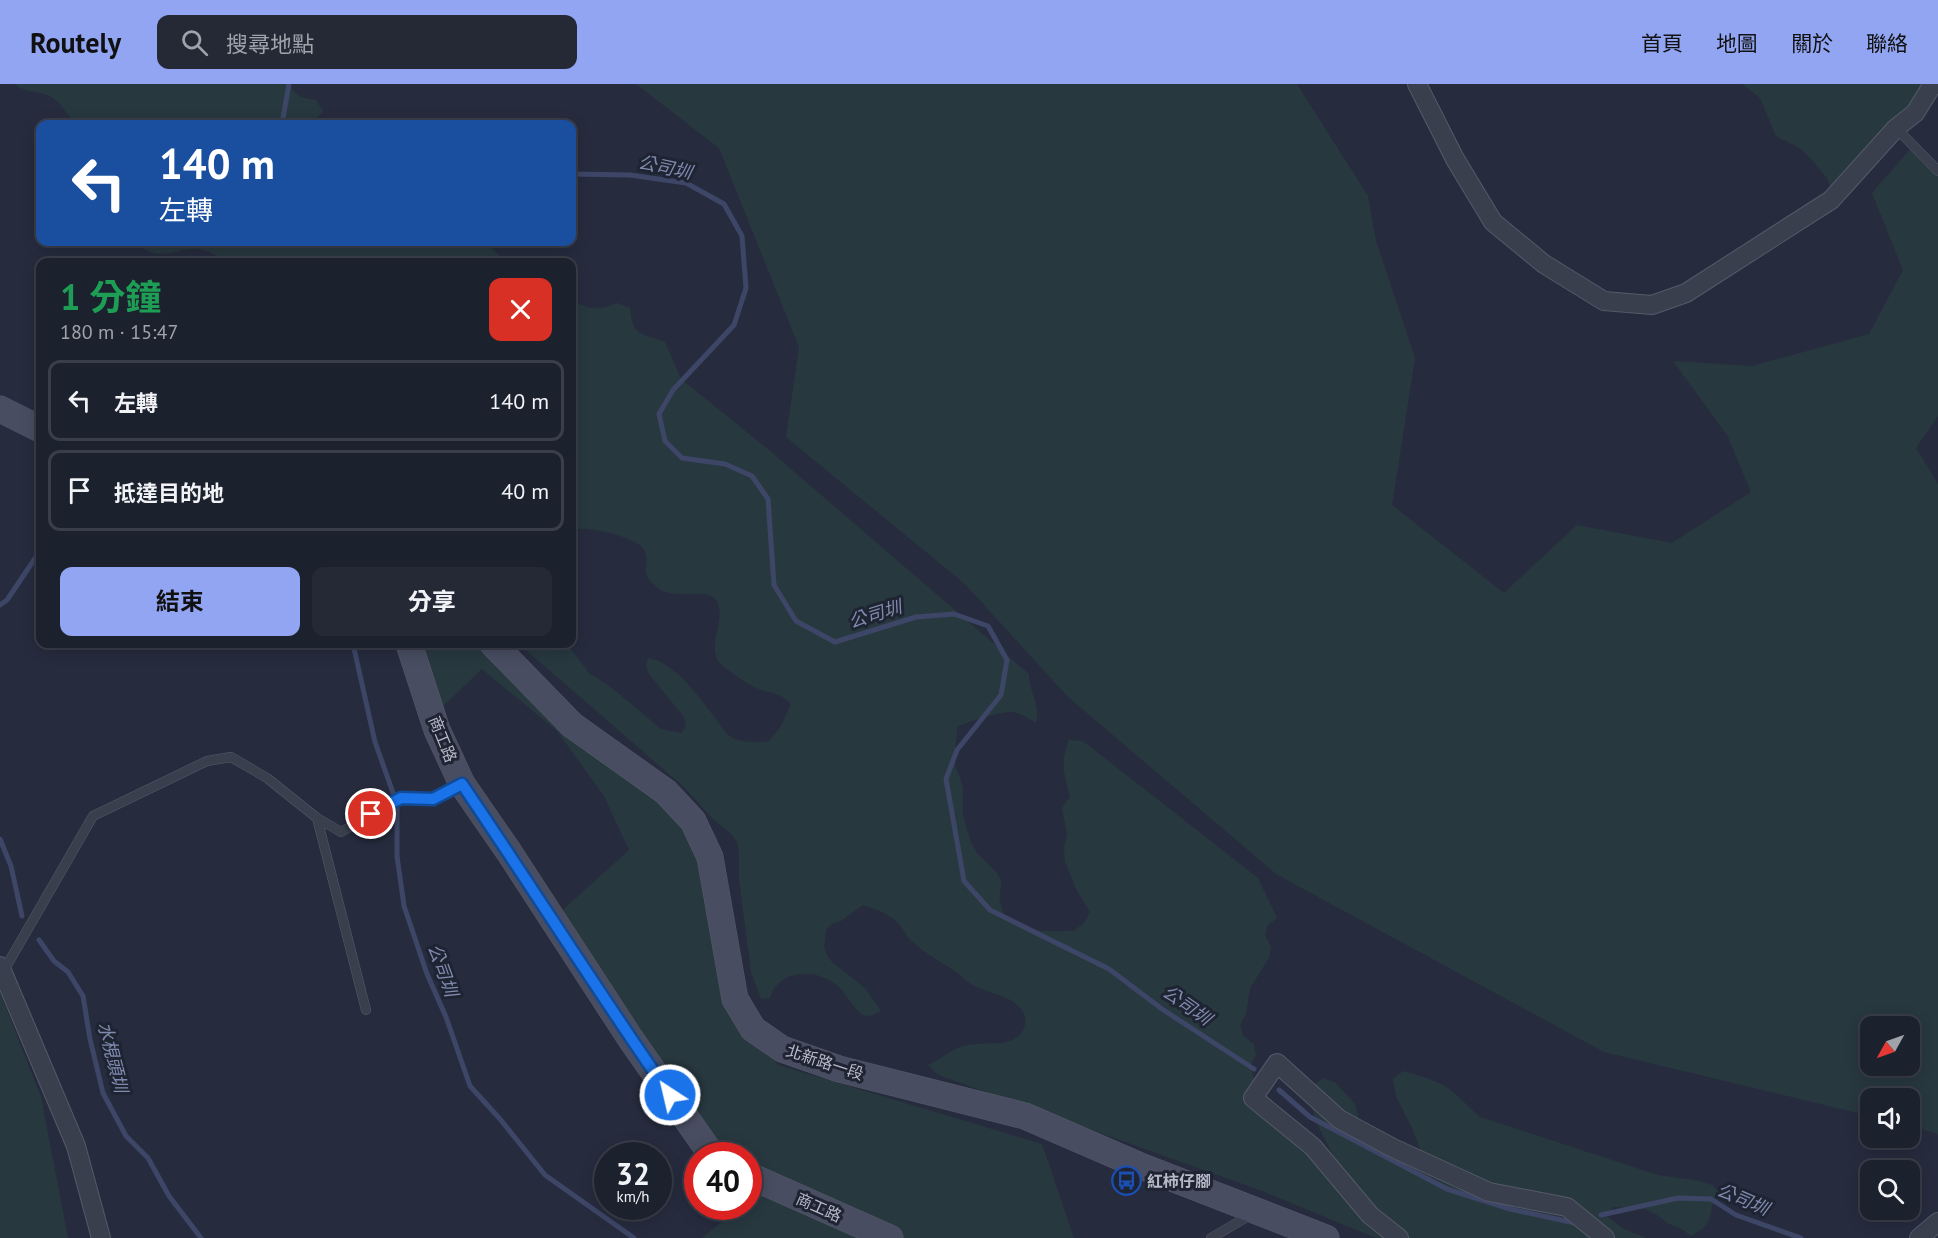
<!DOCTYPE html>
<html lang="zh-TW">
<meta charset="utf-8">
<style>
body{margin:0;font-family:"PT Sans","Noto Sans TC",sans-serif;background:#252936;color:#f1f3f6;height:100vh;display:flex;flex-direction:column;font-size:22px;white-space:nowrap}
*{box-sizing:border-box;margin:0}
p{font-size:20px;color:#a0a3aa}
.icon{flex:none;width:33px;height:33px;fill:none;stroke:currentColor;stroke-width:2;stroke-linecap:round;stroke-linejoin:round}
.map{position:relative;flex:1;overflow:hidden}
.details{position:absolute;left:36px;top:174px;width:540px;height:390px;display:flex;flex-direction:column;background:#1c212e;border-radius:12px;box-shadow:0 3px 15px #0003,0 0 0 2px #3a3e4a}
.details>*{flex:none}
.guide{position:absolute;left:36px;top:36px;width:540px;height:126px;border-radius:12px;box-shadow:0 3px 15px #0003,0 0 0 2px #3a3e4a;background:#1a4fa0;color:#fff;overflow:hidden}
.needle{width:39px;rotate:230deg}
.tools{position:absolute;left:1860px;top:932px;display:grid;gap:12px}
.tools a{display:grid;place-items:center;width:60px;height:60px;border-radius:12px;background:#1c212e;box-shadow:0 3px 15px #0003,0 0 0 2px #3a3e4a;font-size:30px}
.speed{position:absolute;left:594px;top:1058px;display:flex;gap:12px;font-size:30px;font-weight:700;text-align:center}
.speed>*{display:grid;place-content:center;width:78px;height:78px;border-radius:50%;background:#1c212e;box-shadow:0 3px 15px #0003,0 0 0 2px #3a3e4a;line-height:1}
.speed small{font-size:15px;font-weight:400}
.speed .limit{border:9px solid #d22;background:#fff;color:#111}
.pin{position:absolute;display:grid;place-items:center;width:51px;height:51px;color:#fff;margin:-26px;border:3px solid #fff;border-radius:50%;box-shadow:0 2px 6px #0007}
.me{position:absolute;width:66px;margin:-33px;rotate:325deg;stroke-linejoin:round;filter:drop-shadow(0 0 4px #0008)}
.turn{display:flex;align-items:center;gap:21px;height:126px;padding:0 24px;font-size:27px}
.turn .icon{width:78px;height:78px;stroke-width:2.5}
.turn b{display:block;font-size:42px;line-height:51px}
.round{display:grid;place-items:center;flex:none;width:63px;height:63px;border-radius:12px;background:#252936}
.headline{display:flex;align-items:center;justify-content:space-between;height:102px;padding:0 24px}
h1{font-size:36px;font-weight:700;line-height:45px;color:#1e9e55}
.action{display:flex;gap:12px;margin-top:auto;padding:12px 24px}
.action a{flex:1;height:69px;border-radius:12px;background:#92a5f2;color:#111;font-size:24px;font-weight:700;line-height:69px;text-align:center}
.action a+a{background:#252936;color:#f1f3f6}
ul{padding:0;list-style:none}
li{display:flex;align-items:center;gap:18px;height:81px;margin:0 12px 9px;padding:0 12px;border:3px solid #3a3e4a;border-radius:12px}
li div{flex:1}
li b{display:block;font-size:22px}
li em{font-style:normal}
header{display:flex;align-items:center;gap:36px;box-sizing:border-box;height:84px;padding:0 30px;background:#92a5f2;color:#111}
header strong{font-size:28px}
nav{display:flex;gap:33px;margin-inline-start:auto;font-size:21px}
.search{width:420px;height:54px;background:#252936;display:flex;align-items:center;gap:15px;box-sizing:border-box;padding:0 21px;border-radius:12px;color:#a0a3aa;font-size:22px}
.map>svg:first-child{display:block}
.green{fill:#28383f;fill-rule:evenodd}
.lines{fill:none;stroke-linecap:round;stroke-linejoin:round}
.stream{stroke:#3d4666;stroke-width:5}
.lane-casing{stroke:#555a69;stroke-width:10}
.street-casing{stroke:#555a69;stroke-width:20}
.secondary-casing{stroke:#555a69;stroke-width:27}
.lane{stroke:#3a3f4e;stroke-width:9}
.street{stroke:#3a3f4e;stroke-width:18}
.secondary{stroke:#484d61;stroke-width:26}
.route-casing{stroke:#114b97;stroke-width:15}
.route{stroke:#1a73e8;stroke-width:10}
.labels{text-anchor:middle;dominant-baseline:central;stroke-width:6;stroke-linejoin:round;paint-order:stroke}
.street-label{font-size:16px;fill:#b6bac9;stroke:#1f2433}
.poi-label{font-size:16px;font-weight:bold;fill:#b6bac9;stroke:#1f2433;text-anchor:start}
.water-label{font-size:18px;font-style:italic;fill:#808baf;stroke:#1f2433}
</style>
<header>
<strong>Routely</strong>
<div class="search"><svg class="icon" aria-label="search" viewBox="0 0 24 24"><circle cx="10" cy="10" r="6"/><path d="M15 15l6 6"/></svg>搜尋地點</div>
<nav><a>首頁</a><a>地圖</a><a>關於</a><a>聯絡</a></nav>
</header>
<div class="map">
<svg width="1938" height="1154" viewBox="0 0 1938 1154">
<rect width="100%" height="100%" fill="#262c3e"/>
<path class="green" d="M 14,0 L 290,0 C 293,12 305,15 316,16 L 323,27 L 315,36 L 316,40 L 69,40 L 70,33 C 64,26 59,17 50,12 C 37,6 27,10 14,0 Z
M 636,0 L 1297,0 L 1368,112 L 1376,157 L 1415,274 L 1392,421 L 1504,509 L 1577,441 L 1672,459 L 1751,408 L 1727,351 L 1673,277 L 1752,282 L 1869,250 L 1903,186 L 1872,109 L 1912,63 L 1938,85 L 1938,332 L 1916,364 L 1938,400 L 1938,1050 L 1910,1042 L 1910,1014 L 1870,1014 L 1870,1032 L 1604,968 L 1276,790 L 1067,612 L 965,500 L 786,353 L 799,263 L 719,64 ZM 1870,942 L 1910,942 L 1910,981 L 1870,981 Z
M 1742,0 L 1936,0 L 1832,108 L 1827,94 L 1810,74 L 1800,64 L 1776,52 L 1760,14 Z
M 137,158 L 486,158 L 494,167 L 508,178 L 224,178 C 218,174 212,168 204,166 C 182,159 159,183 137,158 Z
M 572,216 C 589,226 599,227 617,219 L 630,224 C 632,252 641,249 665,258 L 681,295 L 769,366 L 1029,590 C 1029,610 1041,619 1036,639 C 1029,635 1022,630 1014,628 C 1005,626 967,638 957,643 C 958,655 953,668 955,679 C 956,687 961,694 962,701 C 964,710 962,720 963,729 C 965,738 969,756 974,764 C 980,775 992,781 999,792 C 1004,801 998,809 1000,818 C 1005,852 1049,847 1074,847 L 1084,839 L 1090,828 L 1076,805 L 1065,778 L 1064,764 L 1067,750 L 1062,724 L 1070,713 C 1064,690 1060,679 1069,656 L 1083,657 L 1258,794 L 1277,834 L 1268,841 L 1265,851 L 1271,863 L 1269,874 L 1250,904 L 1246,930 L 1240,941 L 1243,952 L 1254,960 L 1256,971 L 1250,982 L 1254,994 L 1263,1005 L 1277,1031 L 1321,1073 L 1334,1073 L 1317,1040 L 1310,1018 L 1312,1002 L 1324,994 L 1336,999 L 1355,1020 L 1361,1045 L 1378,1067 L 1391,1071 L 1423,1073 L 1412,1044 L 1396,1012 L 1393,995 L 1403,987 C 1420,992 1438,996 1452,1007 C 1462,1015 1470,1025 1480,1033 L 1658,1091 L 1699,1097 L 1712,1101 L 1723,1112 L 1712,1121 C 1710,1139 1706,1144 1691,1152 L 1680,1144 L 1669,1140 L 1657,1131 L 1645,1125 L 1614,1123 L 1605,1131 L 1624,1145 L 1646,1154 L 1376,1154 L 1262,1107 L 944,993 L 936,989 L 928,981 C 942,975 952,964 968,961 C 986,957 1012,965 1023,946 C 1027,939 1026,932 1021,925 C 1009,909 984,910 968,898 C 965,896 962,892 958,889 C 943,879 927,871 913,858 C 907,853 904,846 899,840 C 891,830 875,825 863,821 L 841,837 L 831,840 L 826,846 L 824,863 L 827,871 L 832,878 L 865,904 L 881,927 L 871,932 L 862,931 C 851,921 845,907 834,899 C 813,884 778,886 770,914 L 761,915 L 751,888 L 739,795 L 739,767 L 737,758 L 731,750 L 712,734 L 684,703 L 519,560 L 567,560 L 589,589 L 612,604 L 661,645 L 682,649 L 686,642 L 684,633 L 649,590 L 646,581 L 648,574 C 680,579 709,628 729,652 C 741,659 756,659 769,657 L 780,644 L 791,620 C 780,607 768,610 754,603 C 744,597 729,588 720,579 C 705,562 728,535 716,516 C 708,503 673,516 659,505 C 635,486 653,483 644,466 C 638,453 584,441 572,446 Z
M 416,560 L 483,560 L 696,749 L 729,922 L 778,981 L 1042,1060 L 1074,1154 L 702,1154 L 741,1122 L 748,1122 L 749,1116 L 775,1094 L 749,1079 L 748,1071 L 735,1071 L 711,1057 L 556,832 L 629,766 L 604,712 L 557,647 L 482,585 L 437,628 Z
M 0,909 L 41,1013 L 68,1154 L 0,1154 Z"/>
<g class="lines">
<path class="stream" d="M 282,40 L 289,0
M 572,90 L 630,91 L 686,99 L 724,120 L 742,152 L 746,204 L 734,241 L 673,306 L 659,330 L 665,357 L 682,374 L 725,380 L 752,392 L 768,415 L 774,501 L 796,537 L 835,558 L 916,533 L 954,530 L 988,542 L 1007,576 L 1001,611 L 957,666 L 946,695 L 964,797 L 990,826 L 1109,885 L 1162,925 L 1254,985
M 0,521 L 7,516 L 40,467
M 353,560 L 375,658 L 397,720 L 397,772 L 404,822 L 427,890 L 446,933 L 470,1002 L 500,1035 L 545,1091 L 634,1154
M 0,755 L 11,782 L 22,832
M 39,856 L 54,877 L 68,888 L 83,912 L 90,955 L 103,1009 L 126,1052 L 148,1074 L 169,1112 L 201,1154
M 1279,1006 L 1310,1033 L 1447,1105 L 1510,1125 L 1575,1139
M 1601,1131 L 1678,1114 L 1711,1115 L 1736,1131 L 1801,1154"/>
<defs>
<path id="lane" d="M 1896,44 L 1938,87
M 317,734 L 366,926
M 3,888 L 93,732 L 207,677 L 231,673 L 267,694 L 317,734 L 341,748 L 401,714 L 433,715 L 461,701
M 1211,1154 L 1252,1130"/>
<path id="street" d="M 1417,0 L 1455,75 L 1493,138 L 1544,180 L 1604,217 L 1652,221 L 1686,209 L 1831,116 L 1896,44 L 1915,29 L 1933,0
M 0,882 L 76,1062 L 101,1154
M 1399,1154 L 1370,1131 L 1313,1063 L 1253,1014 L 1277,979 L 1339,1035 L 1393,1064 L 1489,1108 L 1567,1123 L 1605,1154
M 1919,1154 L 1938,1138"/>
<path id="secondary" d="M 0,325 L 40,345
M 409,560 L 437,646 L 462,700 L 509,768 L 630,954 L 709,1067 L 714,1071
M 493,560 L 572,641 L 666,708 L 693,737 L 710,773 L 735,915 L 753,945 L 782,965 L 839,985 L 1025,1032 L 1138,1081 L 1326,1154
M 748,1091 L 890,1154"/>
</defs>
<use href="#lane" class="lane-casing"/>
<use href="#street" class="street-casing"/>
<use href="#secondary" class="secondary-casing"/>
<use href="#lane" class="lane"/>
<use href="#street" class="street"/>
<use href="#secondary" class="secondary"/>
</g>
<g class="lines">
<defs>
<path id="route" d="M 371,730 L 401,714 L 433,715 L 462,700 C 532,803 598,908 670,1011"/>
</defs>
<use href="#route" class="route-casing"/>
<use href="#route" class="route"/>
</g>
<defs>
<symbol id="bus-ring" viewBox="-11 -11 22 22"><circle r="9.5" fill="#1f2433" stroke="#1a4fb4" stroke-width="1.5"/><path d="M-5-6H5V4H4V6H2V4H-2V6H-4V4H-5ZM-3.5-4V0h7V-4ZM-3.5 1.2v1.5H-2V1.2ZM2 1.2v1.5H3.5V1.2Z" fill="#1a4fb4"/></symbol>
</defs>
<g fill-rule="evenodd">
<use href="#bus-ring" x="1110" y="1080" width="33" height="33"/>
</g>
<g class="labels">
<g class="street-label">
<text transform="translate(443 655) rotate(68)">商工路</text>
<text transform="translate(825 978) rotate(18)">北新路一段</text>
<text transform="translate(819 1123) rotate(24)">商工路</text>
</g>
<g class="poi-label">
<text x="1147" y="1097">紅柿仔腳</text>
</g>
<g class="water-label">
<text transform="translate(665 83) rotate(12)">公司圳</text>
<text transform="translate(875 530) rotate(-17)">公司圳</text>
<text transform="translate(443 886) rotate(70)">公司圳</text>
<text transform="translate(1187 921) rotate(35)">公司圳</text>
<text transform="translate(113 973) rotate(76)">水梘頭圳</text>
<text transform="translate(1743 1115) rotate(23)">公司圳</text>
</g>
</g>
</svg>
<div class="tools">
<a><svg class="needle" viewBox="-14 -14 28 28"><path d="M0-13l5 13h-10z" fill="#e53935"/><path d="M0 13l5-13h-10z" fill="#a0a3aa"/></svg></a>
<a><svg class="icon" aria-label="sound" viewBox="0 0 24 24"><path d="M4 9h4l5-4v14l-5-4H4zM17 9q2 3 0 6"/></svg></a>
<a><svg class="icon" aria-label="search" viewBox="0 0 24 24"><circle cx="10" cy="10" r="6"/><path d="M15 15l6 6"/></svg></a>
</div>
<div class="speed"><div>32<small>km/h</small></div><div class="limit">40</div></div>
<div class="pin" style="left:371px;top:730px;background:#d93025"><svg class="icon" aria-label="arrive" viewBox="0 0 24 24"><path d="M6 21V4h12l-3 4 3 4H6"/></svg></div>
<svg class="me" style="left:670px;top:1011px" viewBox="-20 -20 40 40"><circle r="17" fill="#1a73e8" stroke="#fff" stroke-width="3"/><path d="M0-11L8 9 0 5-8 9z" fill="#fff"/></svg>
<div class="guide">
<div class="turn"><svg class="icon" aria-label="left" viewBox="0 0 24 24"><path d="M17 20v-9H6M10 6l-5 5 5 5"/></svg><div><b>140 m</b>左轉</div></div>
</div>
<section class="details">
<div class="headline"><div><h1>1 分鐘</h1><p>180 m · 15:47</p></div><a class="round" style="background:#d93025;color:#fff"><svg class="icon" aria-label="close" viewBox="0 0 24 24"><path d="M6 6l12 12M18 6L6 18"/></svg></a></div>
<ul>
<li><svg class="icon" aria-label="left" viewBox="0 0 24 24"><path d="M17 20v-9H6M10 6l-5 5 5 5"/></svg><div><b>左轉</b></div><em>140 m</em></li>
<li><svg class="icon" aria-label="arrive" viewBox="0 0 24 24"><path d="M6 21V4h12l-3 4 3 4H6"/></svg><div><b>抵達目的地</b></div><em>40 m</em></li>
</ul>
<div class="action"><a>結束</a><a>分享</a></div>
</section>
</div>
